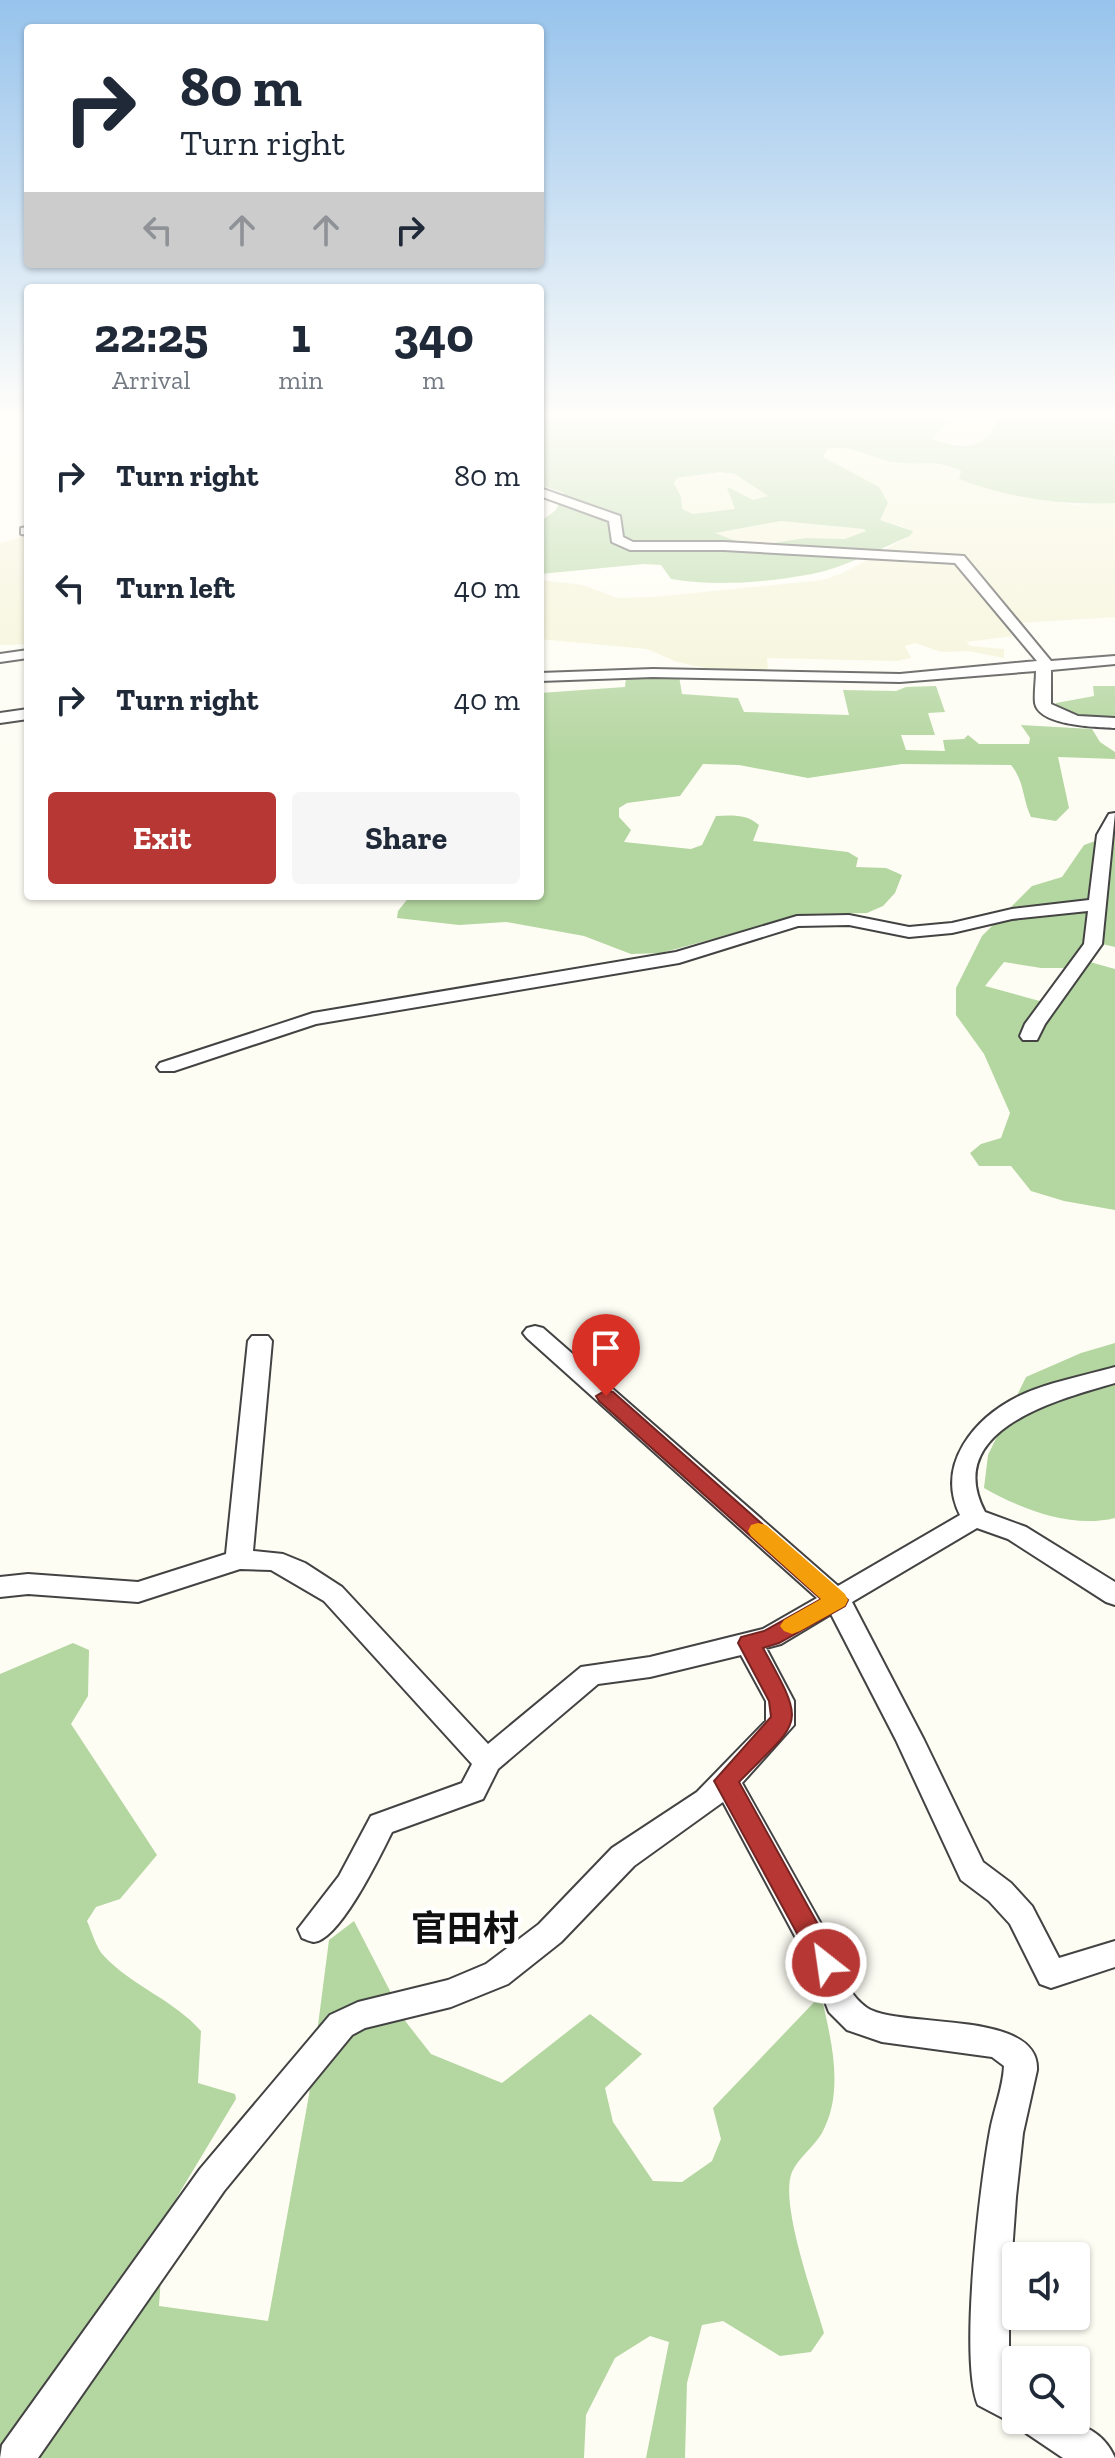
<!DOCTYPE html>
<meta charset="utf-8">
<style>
body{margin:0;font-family:"Zilla Slab","Noto Sans SC",serif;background:#f6f6f7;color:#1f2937;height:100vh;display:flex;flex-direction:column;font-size:30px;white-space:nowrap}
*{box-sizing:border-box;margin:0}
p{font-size:26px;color:#747a83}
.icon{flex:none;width:44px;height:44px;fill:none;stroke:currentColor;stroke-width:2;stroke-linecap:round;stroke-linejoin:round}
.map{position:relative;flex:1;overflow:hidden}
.side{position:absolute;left:24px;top:284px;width:520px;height:616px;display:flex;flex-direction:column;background:#fff;border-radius:8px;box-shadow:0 2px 6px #0004}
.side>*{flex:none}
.hud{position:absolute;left:24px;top:24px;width:520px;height:244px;border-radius:8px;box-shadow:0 2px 6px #0004;background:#fff;color:#1f2937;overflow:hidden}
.buttons{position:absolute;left:1002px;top:2242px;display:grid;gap:16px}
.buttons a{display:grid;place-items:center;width:88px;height:88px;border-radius:8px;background:#fff;box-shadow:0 2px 6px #0004;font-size:40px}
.pin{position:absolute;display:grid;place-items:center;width:68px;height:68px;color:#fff;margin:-82px -34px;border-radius:50% 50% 50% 0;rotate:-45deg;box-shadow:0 0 8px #0007}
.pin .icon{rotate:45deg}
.me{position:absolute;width:88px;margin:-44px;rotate:330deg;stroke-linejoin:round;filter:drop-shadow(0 0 6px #0008)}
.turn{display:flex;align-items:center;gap:28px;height:168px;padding:0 24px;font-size:36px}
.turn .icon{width:104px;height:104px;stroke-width:2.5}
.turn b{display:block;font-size:56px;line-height:68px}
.lanes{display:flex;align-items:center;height:76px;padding:0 24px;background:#0003;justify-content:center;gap:40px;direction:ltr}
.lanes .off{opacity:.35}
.eta{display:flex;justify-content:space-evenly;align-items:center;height:136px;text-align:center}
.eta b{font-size:48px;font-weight:800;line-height:56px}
.button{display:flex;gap:16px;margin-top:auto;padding:16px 24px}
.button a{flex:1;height:92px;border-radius:8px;background:#b63733;color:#fff;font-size:32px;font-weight:800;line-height:92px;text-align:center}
.button a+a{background:#f6f6f7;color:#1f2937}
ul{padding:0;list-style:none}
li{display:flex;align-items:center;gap:24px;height:112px;padding:0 24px}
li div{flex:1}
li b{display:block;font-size:30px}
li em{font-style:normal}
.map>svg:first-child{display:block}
.farmland{fill:#f3f3d5}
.forest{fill:#b4d6a0;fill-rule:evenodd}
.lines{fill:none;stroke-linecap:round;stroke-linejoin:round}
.minor-casing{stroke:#434343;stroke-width:4}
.minor{fill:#fff;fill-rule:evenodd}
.route{fill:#b63733;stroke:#762421;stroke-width:2}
.slow{fill:#f59e0b}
.labels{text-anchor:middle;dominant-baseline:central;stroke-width:8;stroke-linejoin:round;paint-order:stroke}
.near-quarter-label{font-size:36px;font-weight:bold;fill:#101010;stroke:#fff}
</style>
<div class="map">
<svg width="1115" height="2458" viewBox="0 0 1115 2458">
<rect width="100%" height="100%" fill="#fefdf4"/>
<path class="farmland" d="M 973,413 L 1000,417 L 981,444 L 974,446 L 934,440 L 940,429 L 960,416 Z
M 842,446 L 898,463 L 921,461 L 944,463 L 962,472 L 959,479 L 1075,505 L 1115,503 L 1115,617 L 1003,624 L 1013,636 L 966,642 L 971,646 L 1004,649 L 1004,658 L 968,651 L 941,652 L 915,643 L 905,646 L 911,658 L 897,661 L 767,658 L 768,671 L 705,668 L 677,662 L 647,649 L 540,639 L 540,580 L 583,585 L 617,598 L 654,597 L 823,580 L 843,573 L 910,536 L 912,532 L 902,526 L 879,520 L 845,469 L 822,457 L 826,449 Z
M 720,472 L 735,474 L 768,496 L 753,500 L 731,488 L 729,495 L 736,509 L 693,514 L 682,509 L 681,497 L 674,483 L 676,478 Z
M 781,521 L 864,529 L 866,531 L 845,539 L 805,538 L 760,545 L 744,544 L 717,536 L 715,532 Z
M 28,535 L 28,644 L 0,645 L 0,543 Z"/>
<path class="forest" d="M 540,413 L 1115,413 L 1115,503 C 1061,506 1010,498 959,479 L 961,471 C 936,459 926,465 900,463 C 874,461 854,443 827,449 L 823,457 L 879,487 L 888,503 L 880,520 L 913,531 L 910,536 C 879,549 846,567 812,574 C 769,582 715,587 671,579 L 661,565 L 644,564 L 540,574 L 540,522 L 556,510 L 564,493 L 540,485 ZM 973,413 L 999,417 C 982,452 969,449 934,440 C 940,424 957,417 973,413 ZM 720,472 L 735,474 L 768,496 L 753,500 L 730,488 L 727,488 L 735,509 L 693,514 L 682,509 L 681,497 L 674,483 L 677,478 ZM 781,521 L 864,529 L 866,531 L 845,539 L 805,538 L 760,545 L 744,544 L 715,533 Z
M 679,676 L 682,694 L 738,698 L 744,712 L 849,715 L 843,690 L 896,691 L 906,687 L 936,686 L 945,712 L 928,713 L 935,735 L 901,735 L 906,750 L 945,751 L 943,740 L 964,739 L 968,735 L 979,744 L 1029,744 L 1030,738 L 1021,725 L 1092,729 L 1100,742 L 1115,752 L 1115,759 L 1058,757 L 1069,808 L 1056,821 L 1031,817 C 1022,798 1025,782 1011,765 L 902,764 L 808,778 L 739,765 L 703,764 L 680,796 L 627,803 L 619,808 L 619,817 L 631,830 L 624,842 L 691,849 L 702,845 L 716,816 C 732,815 747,814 759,825 L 753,841 L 848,852 L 858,858 L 856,867 L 886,868 L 902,875 L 895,893 L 883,906 L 867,913 L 804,914 L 661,953 L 631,954 L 584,936 L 506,922 L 459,925 L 397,918 L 398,911 L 410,896 L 540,896 L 540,693 L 625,687 L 626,677 Z
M 1093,686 L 1115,686 L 1115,718 L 1066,715 L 1054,710 L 1056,703 L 1094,696 Z
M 1115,834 L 1115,947 L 1089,941 L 1067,968 L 1041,968 L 1004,962 L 985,986 L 1054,1005 L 1090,962 L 1115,969 L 1115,1210 L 1064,1201 L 1031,1191 L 1011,1166 L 979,1166 L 970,1153 L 981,1144 L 1001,1138 L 1010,1113 L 984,1054 L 956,1015 L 956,988 L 982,936 L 1032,886 L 1062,877 L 1084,845 Z
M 1115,1343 L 1115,1518 C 1071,1529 1021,1509 984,1488 L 988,1455 L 1026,1377 L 1081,1353 Z
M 73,1643 L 89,1650 L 88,1696 L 71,1724 L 157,1855 L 120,1899 L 96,1907 L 87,1921 C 92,1932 96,1948 104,1956 C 132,1986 174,2000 201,2031 L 198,2083 L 235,2094 L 236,2099 L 165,2217 L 159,2306 L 268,2321 L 309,2095 L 329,1940 L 354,1921 L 406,2022 L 431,2054 L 502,2083 L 590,2014 L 642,2054 L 605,2088 L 613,2122 L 653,2181 L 682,2182 L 712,2161 L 721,2139 L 713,2108 L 821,1995 C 831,2039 845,2091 822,2133 C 814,2147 798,2158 792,2172 C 779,2203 814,2298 824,2333 L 811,2352 L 780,2356 L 723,2321 L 702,2325 L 687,2383 L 685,2458 L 646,2458 L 669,2342 L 650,2336 L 615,2358 L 586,2415 L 584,2458 L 0,2458 L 0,1674 Z"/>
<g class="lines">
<defs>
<path id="minor" d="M 540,488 L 620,516 L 623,537 L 633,542 L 724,542 L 964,556 L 1051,661 L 1115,656 L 1115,664 L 1051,670 L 1051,704 L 1078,716 L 1115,718 L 1115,728 C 1096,727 1039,726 1035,703 C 1034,693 1036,681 1036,671 L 900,682 L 653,677 L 540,681 L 540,673 L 653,669 L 900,674 L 1037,661 L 955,563 L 724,550 L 630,550 L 612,542 L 609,521 L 540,496 Z
M 28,527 L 28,535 L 21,534 L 21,528 Z
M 28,650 L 28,658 L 0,662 L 0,654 Z
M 28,709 L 28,719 L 0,723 L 0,713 Z
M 1115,813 L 1102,944 L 1045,1024 L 1037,1040 L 1023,1040 L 1020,1036 L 1025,1024 L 1084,944 L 1088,911 L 1012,919 L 952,933 L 909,937 L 849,925 L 798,926 L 679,963 L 316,1024 L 174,1071 L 160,1071 L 157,1067 L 160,1063 L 313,1013 L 676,952 L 797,916 L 849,915 L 909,927 L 952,923 L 1012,909 L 1089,900 L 1097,835 L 1109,814 Z
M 535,1326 L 543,1328 L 838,1586 L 960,1515 C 935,1465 974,1418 1019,1396 C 1049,1382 1083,1376 1115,1367 L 1115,1383 C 1060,1399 941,1429 985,1512 L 1026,1527 L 1115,1582 L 1115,1605 L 1106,1602 L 1008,1539 L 977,1528 L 852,1602 L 924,1740 L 983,1862 L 1011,1883 L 1032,1906 L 1059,1958 L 1115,1941 L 1115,1967 L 1051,1988 L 1040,1984 L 1010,1924 L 989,1901 L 961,1880 L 896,1740 L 831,1614 L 781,1644 L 766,1648 L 794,1701 L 794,1725 L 742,1783 C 773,1838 804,1893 835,1949 C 842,1963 845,1981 853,1994 C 857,2000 866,2008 871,2010 C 909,2028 1040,2011 1037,2070 L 1023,2133 L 1016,2197 L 1009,2295 L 1009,2382 L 1016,2386 L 1016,2420 C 1054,2420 1097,2416 1115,2458 L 1063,2458 L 1026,2433 L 1021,2422 L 1016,2425 L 978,2405 C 959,2359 980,2185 990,2131 C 994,2109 1003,2088 1004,2066 L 992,2057 L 882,2042 L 847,2030 L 829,2012 L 811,1966 L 723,1802 L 634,1866 L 561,1942 L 508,1984 L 451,2007 L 365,2028 L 352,2035 L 224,2191 L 38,2458 L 0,2458 L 2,2445 L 200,2169 L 330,2015 L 358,2002 L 448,1980 L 486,1964 L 539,1924 L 612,1848 L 697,1792 L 766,1721 L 766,1701 L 741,1655 L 650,1677 L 598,1684 L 498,1769 L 483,1799 L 392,1832 C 381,1854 340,1940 314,1942 C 311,1942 305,1939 302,1938 L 298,1929 L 339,1876 L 371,1816 L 462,1783 L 472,1764 L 324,1601 L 271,1570 L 240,1569 L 138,1602 L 28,1594 L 0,1597 L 0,1577 L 28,1574 L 138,1582 L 226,1554 L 248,1341 L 252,1336 L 268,1336 L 272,1341 L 253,1551 L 283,1554 L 305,1563 L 342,1587 L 488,1744 L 581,1667 L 650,1657 L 763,1629 L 817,1598 L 527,1338 L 523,1333 L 527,1328 Z"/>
</defs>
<use href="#minor" class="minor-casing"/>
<use href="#minor" class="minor"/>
</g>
<linearGradient id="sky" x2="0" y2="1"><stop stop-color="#97c3ec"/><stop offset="0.55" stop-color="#fffefa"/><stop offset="1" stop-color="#fffefa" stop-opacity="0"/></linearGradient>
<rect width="1115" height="757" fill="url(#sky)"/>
<path class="route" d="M 606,1390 L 613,1392 L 848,1600 L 845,1606 L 779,1643 L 763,1648 C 808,1729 801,1718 739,1782 L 835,1955 L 839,1963 L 835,1970 L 826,1974 L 817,1970 L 714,1781 L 771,1717 L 769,1701 L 738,1643 L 741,1637 L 764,1631 L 821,1599 L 599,1401 L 596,1396 Z"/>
<path class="slow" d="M 758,1523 L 766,1525 L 845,1594 L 848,1600 L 845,1606 L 800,1631 L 792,1634 L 784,1631 L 780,1626 L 784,1620 L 821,1599 L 751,1536 L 748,1531 L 751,1525 Z"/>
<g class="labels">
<g class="near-quarter-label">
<text x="465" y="1928">官田村</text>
</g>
</g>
</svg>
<div class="buttons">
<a><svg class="icon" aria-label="sound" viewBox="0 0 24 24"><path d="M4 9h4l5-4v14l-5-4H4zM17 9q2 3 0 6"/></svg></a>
<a><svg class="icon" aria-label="search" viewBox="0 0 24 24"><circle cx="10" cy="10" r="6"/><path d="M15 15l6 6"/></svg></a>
</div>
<div class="pin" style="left:606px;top:1396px;background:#d93025"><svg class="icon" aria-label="arrive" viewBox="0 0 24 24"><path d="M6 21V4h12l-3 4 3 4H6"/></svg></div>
<svg class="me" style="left:826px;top:1963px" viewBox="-20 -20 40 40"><circle r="17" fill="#b63733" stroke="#fff" stroke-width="3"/><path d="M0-11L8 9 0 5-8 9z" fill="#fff"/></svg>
<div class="hud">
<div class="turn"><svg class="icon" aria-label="right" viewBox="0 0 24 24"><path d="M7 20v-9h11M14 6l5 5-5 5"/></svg><div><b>80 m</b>Turn right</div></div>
<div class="lanes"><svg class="icon off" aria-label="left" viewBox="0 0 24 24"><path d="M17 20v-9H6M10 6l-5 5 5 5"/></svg><svg class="icon off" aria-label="ahead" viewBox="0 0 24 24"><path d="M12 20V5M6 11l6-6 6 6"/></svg><svg class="icon off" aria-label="ahead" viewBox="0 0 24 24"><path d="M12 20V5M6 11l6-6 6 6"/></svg><svg class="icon" aria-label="right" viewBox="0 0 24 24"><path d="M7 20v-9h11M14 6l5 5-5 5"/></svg></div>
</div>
<section class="side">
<div class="eta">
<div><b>22:25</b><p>Arrival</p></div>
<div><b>1</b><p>min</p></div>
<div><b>340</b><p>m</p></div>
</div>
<ul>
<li><svg class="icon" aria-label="right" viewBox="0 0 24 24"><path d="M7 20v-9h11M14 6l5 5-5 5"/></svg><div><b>Turn right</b></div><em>80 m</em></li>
<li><svg class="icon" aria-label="left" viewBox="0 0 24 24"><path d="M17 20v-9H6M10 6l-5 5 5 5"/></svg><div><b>Turn left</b></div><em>40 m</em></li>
<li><svg class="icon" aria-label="right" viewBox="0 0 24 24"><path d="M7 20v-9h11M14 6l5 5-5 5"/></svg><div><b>Turn right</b></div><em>40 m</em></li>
</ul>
<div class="button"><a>Exit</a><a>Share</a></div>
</section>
</div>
